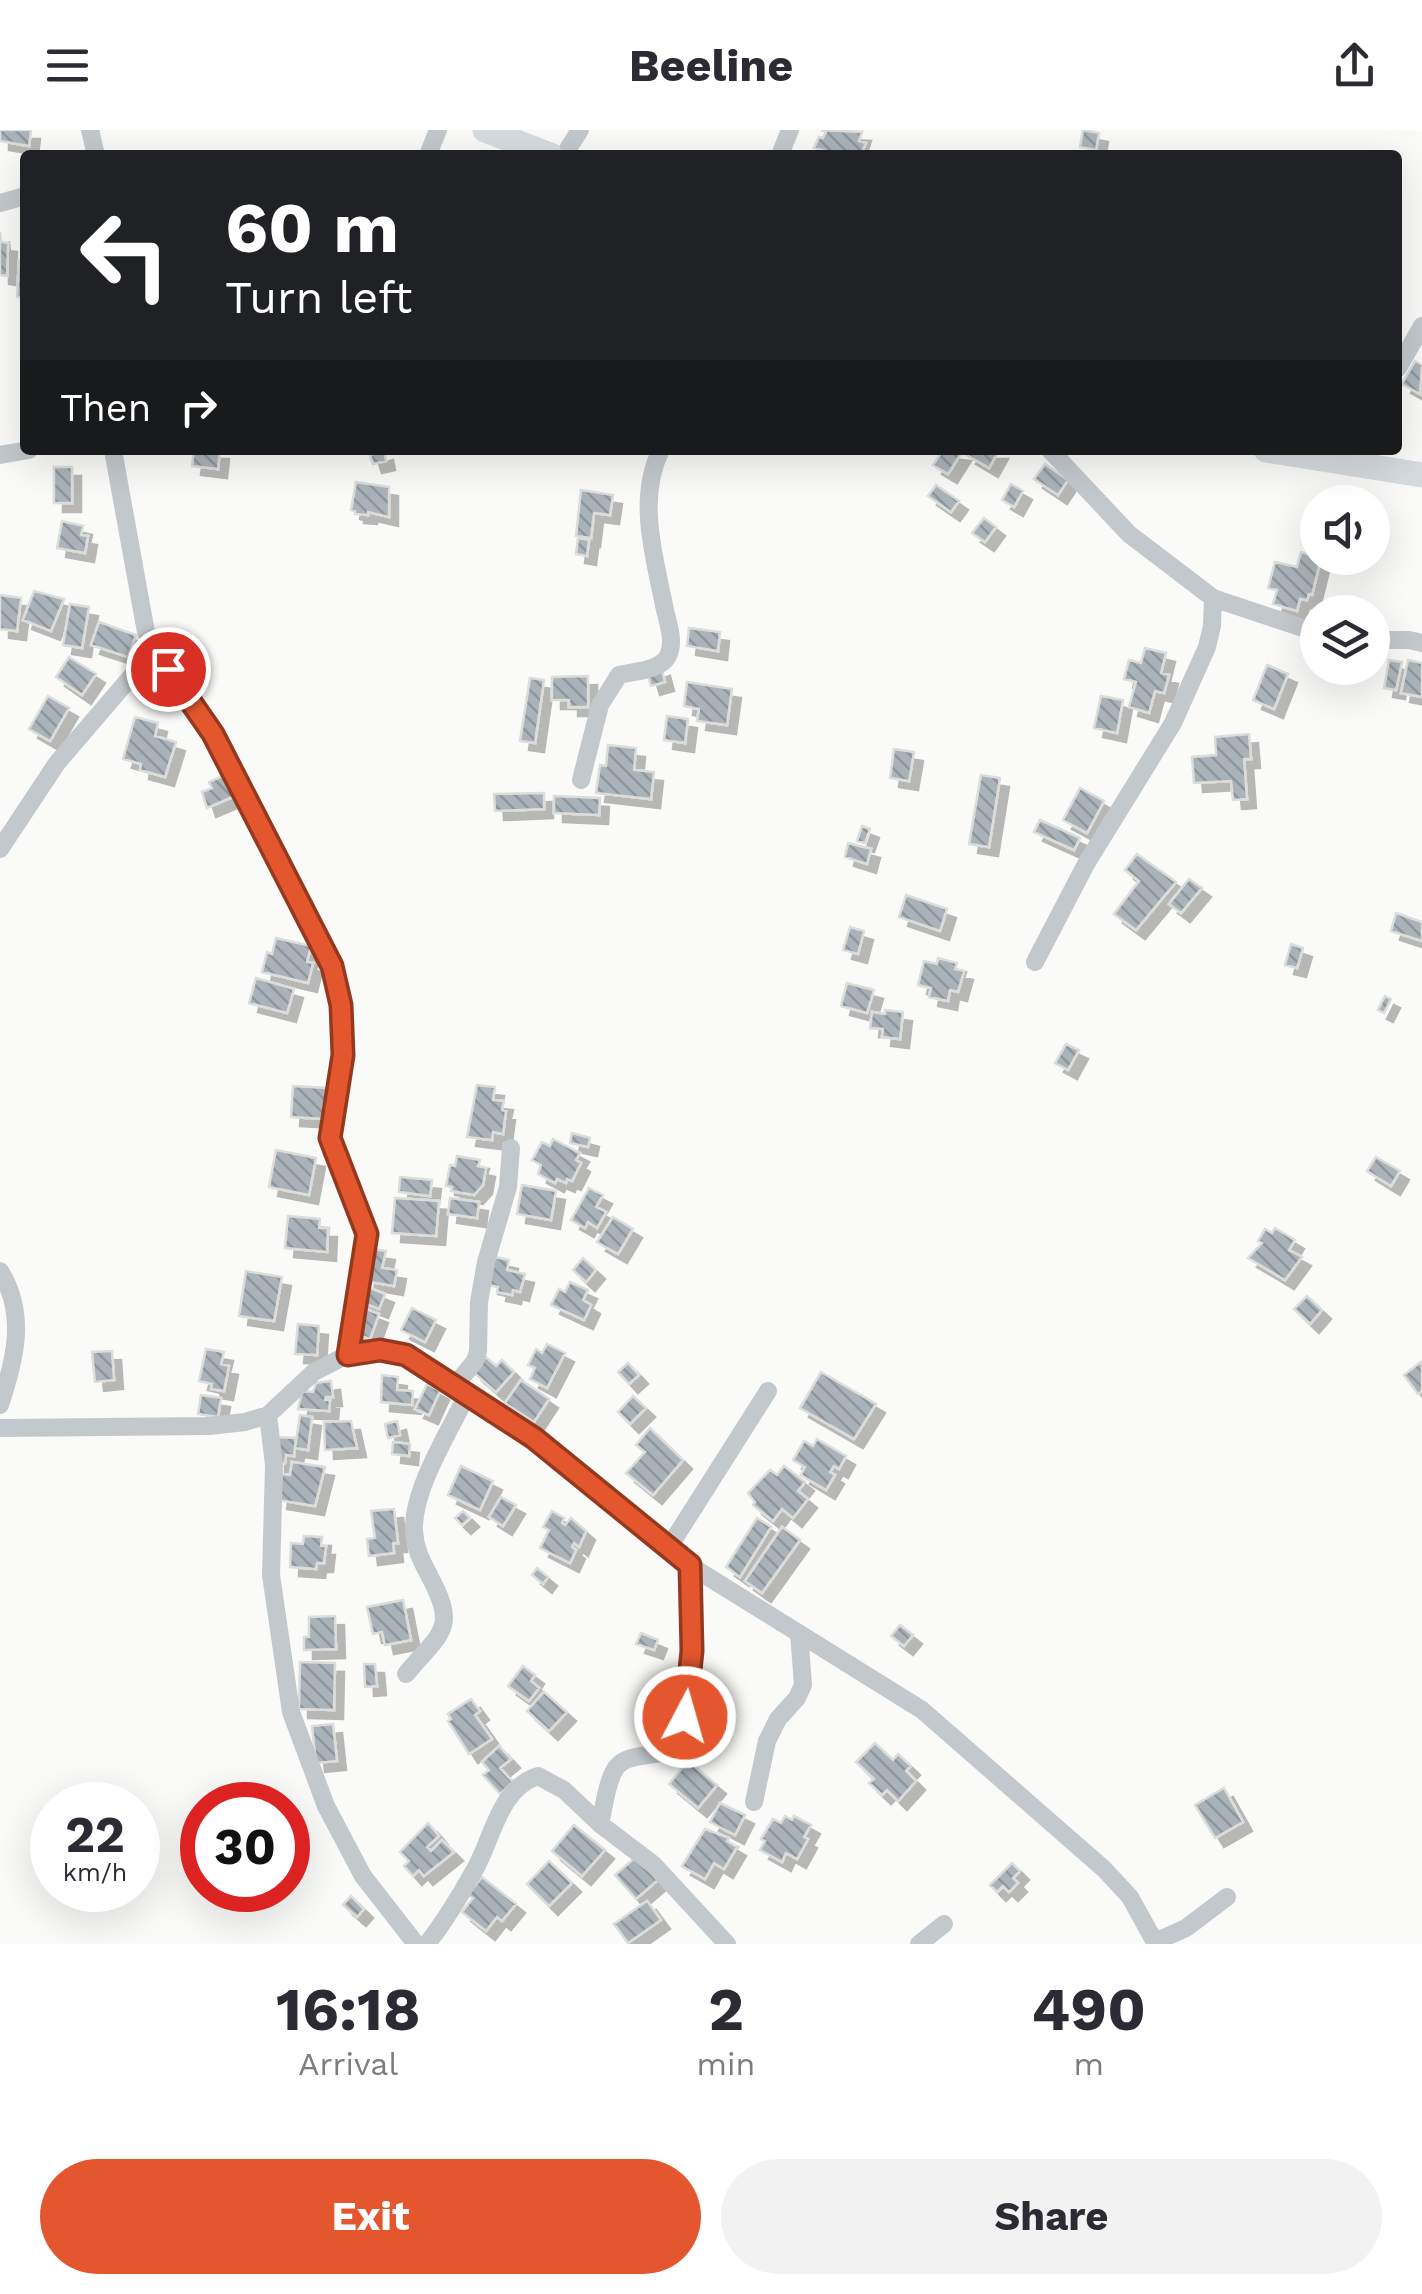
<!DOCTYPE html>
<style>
body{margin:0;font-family:"Work Sans",sans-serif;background:#f2f2f3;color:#2b2b33;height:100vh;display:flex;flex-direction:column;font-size:38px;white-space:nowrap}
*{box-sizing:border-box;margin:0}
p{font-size:32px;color:#7c7c81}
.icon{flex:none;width:55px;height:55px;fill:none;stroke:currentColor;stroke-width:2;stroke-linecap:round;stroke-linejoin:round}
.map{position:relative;height:1814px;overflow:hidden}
.drawer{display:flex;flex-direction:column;background:#fff;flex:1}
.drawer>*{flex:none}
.banner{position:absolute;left:20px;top:20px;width:1382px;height:305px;border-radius:10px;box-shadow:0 10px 40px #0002;background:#202124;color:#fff;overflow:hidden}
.tools{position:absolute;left:1300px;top:355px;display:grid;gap:20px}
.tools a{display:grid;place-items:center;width:90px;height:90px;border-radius:50%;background:#fff;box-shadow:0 10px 40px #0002;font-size:50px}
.speed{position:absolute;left:30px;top:1652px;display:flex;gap:20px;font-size:50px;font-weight:700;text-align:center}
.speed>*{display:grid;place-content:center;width:130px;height:130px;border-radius:50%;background:#fff;box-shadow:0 10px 40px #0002;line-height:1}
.speed small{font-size:25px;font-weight:400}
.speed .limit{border:15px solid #d22;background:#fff;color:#111}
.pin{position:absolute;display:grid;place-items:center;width:85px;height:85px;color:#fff;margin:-42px;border:5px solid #fff;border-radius:50%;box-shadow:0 2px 10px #0007}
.me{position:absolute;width:110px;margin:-55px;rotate:6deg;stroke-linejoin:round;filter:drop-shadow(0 0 8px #0008)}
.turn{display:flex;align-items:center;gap:35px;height:210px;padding:0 40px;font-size:45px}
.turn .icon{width:130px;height:130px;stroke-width:2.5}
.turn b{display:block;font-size:70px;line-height:85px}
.then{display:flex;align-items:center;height:95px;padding:0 40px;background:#0003;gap:20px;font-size:38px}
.eta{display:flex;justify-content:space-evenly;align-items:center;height:170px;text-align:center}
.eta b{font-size:60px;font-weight:700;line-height:70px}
.button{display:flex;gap:20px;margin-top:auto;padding:20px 40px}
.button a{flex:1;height:115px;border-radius:60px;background:#e4572e;color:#fff;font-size:40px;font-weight:700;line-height:115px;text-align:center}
.button a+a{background:#f2f2f3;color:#2b2b33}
header{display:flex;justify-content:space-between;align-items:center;height:130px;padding:0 40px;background:#fff;font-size:45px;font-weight:700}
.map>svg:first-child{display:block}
.building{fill:url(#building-back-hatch);stroke:#dcdcda;stroke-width:2.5;filter:url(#shadow)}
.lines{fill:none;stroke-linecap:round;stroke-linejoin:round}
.street{stroke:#c3c8cc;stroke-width:18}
.secondary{stroke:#d6dbdf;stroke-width:25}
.route-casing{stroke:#94391e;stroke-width:25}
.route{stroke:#e4572e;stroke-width:18}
</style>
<header><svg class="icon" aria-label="menu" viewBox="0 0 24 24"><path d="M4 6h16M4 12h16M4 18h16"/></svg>Beeline<svg class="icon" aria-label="share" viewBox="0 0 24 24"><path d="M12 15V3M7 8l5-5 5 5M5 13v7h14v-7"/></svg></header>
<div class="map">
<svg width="1422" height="1814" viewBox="0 0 1422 1814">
<defs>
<pattern id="building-back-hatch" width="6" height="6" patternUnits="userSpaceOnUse" patternTransform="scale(2.5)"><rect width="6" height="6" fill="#aab3b9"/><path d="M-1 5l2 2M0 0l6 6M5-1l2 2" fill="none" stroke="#8e969c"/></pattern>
<filter id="shadow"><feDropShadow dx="9" dy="9" stdDeviation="0" flood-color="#0004"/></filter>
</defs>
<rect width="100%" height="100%" fill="#fafaf8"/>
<path class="building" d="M 0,0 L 31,0 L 29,16 L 0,11 Z
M 821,0 L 862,2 L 859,11 L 866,13 L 861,24 L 852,21 L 850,25 L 841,25 L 814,18 L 819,7 L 823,8 L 826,2 Z
M 1083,0 L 1099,3 L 1096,20 L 1080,17 Z
M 0,102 L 1,112 L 8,113 L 7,146 L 0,145 Z
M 19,130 L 25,130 L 25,168 L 17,167 Z
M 1415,231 L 1422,235 L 1420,264 L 1402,254 Z
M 194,320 L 220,320 L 218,339 L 192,336 Z
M 943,320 L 962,322 L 948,344 L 933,335 Z
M 970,320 L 999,320 L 989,338 L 967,325 Z
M 384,321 L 386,331 L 373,334 L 370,325 Z
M 1045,334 L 1068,350 L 1058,365 L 1034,349 Z
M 54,337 L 72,337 L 72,373 L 54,373 Z
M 356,352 L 389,357 L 389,387 L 368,382 L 368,385 L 355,384 L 355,381 L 351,380 Z
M 1011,354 L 1023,361 L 1014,377 L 1002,370 Z
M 936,355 L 959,371 L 951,382 L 928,366 Z
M 581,360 L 613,365 L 610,385 L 594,383 L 591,408 L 576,406 Z
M 984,388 L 996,397 L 985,412 L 972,403 Z
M 62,391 L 83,396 L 81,405 L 88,406 L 85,423 L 57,418 Z
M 578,408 L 589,410 L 587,426 L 576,424 Z
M 1301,422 L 1321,428 L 1312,465 L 1309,464 L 1307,470 L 1300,469 L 1297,481 L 1273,474 L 1277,460 L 1268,458 L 1275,432 L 1297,437 Z
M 34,461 L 64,469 L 51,501 L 23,490 Z
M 0,465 L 21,468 L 17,501 L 0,499 Z
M 70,474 L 89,477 L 82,518 L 63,515 Z
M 99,492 L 136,505 L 128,527 L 91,515 Z
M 689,498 L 720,502 L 718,521 L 687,516 Z
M 1145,518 L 1166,523 L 1161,543 L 1169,545 L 1164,563 L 1155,561 L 1149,583 L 1129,577 L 1136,552 L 1124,549 L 1129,530 L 1141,533 Z
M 69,527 L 96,544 L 82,565 L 56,547 Z
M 1389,530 L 1402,532 L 1396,560 L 1384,558 Z
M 1408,530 L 1422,533 L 1422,567 L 1401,563 Z
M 1267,535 L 1288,544 L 1274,579 L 1253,570 Z
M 661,537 L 665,552 L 651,556 L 647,542 Z
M 588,546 L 588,577 L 569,577 L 569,570 L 552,570 L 552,547 Z
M 530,548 L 544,550 L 535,613 L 520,611 Z
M 687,552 L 732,559 L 727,595 L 697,591 L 699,579 L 684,576 Z
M 48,566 L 69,578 L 50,611 L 29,599 Z
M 1101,566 L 1123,570 L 1117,603 L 1094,598 Z
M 667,586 L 688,589 L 685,613 L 664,610 Z
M 135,587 L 158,593 L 155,606 L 176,612 L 165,647 L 140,640 L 141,634 L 123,629 Z
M 1249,604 L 1251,629 L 1244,629 L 1247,669 L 1233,670 L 1231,651 L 1194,653 L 1192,627 L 1216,625 L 1215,607 Z
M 608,615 L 636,618 L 634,640 L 654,642 L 651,669 L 596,663 L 600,635 L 606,636 Z
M 894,619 L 914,622 L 909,651 L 890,648 Z
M 225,645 L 235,666 L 207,678 L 202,662 L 212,658 L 209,652 Z
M 981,645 L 1000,648 L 989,717 L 969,714 Z
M 1080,658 L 1104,671 L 1087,703 L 1063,690 Z
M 544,663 L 544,679 L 495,681 L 494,664 Z
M 554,666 L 600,668 L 599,685 L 554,683 Z
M 1040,690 L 1080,708 L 1074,720 L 1034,702 Z
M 862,696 L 870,699 L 865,713 L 857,711 Z
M 848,713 L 871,719 L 867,734 L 845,727 Z
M 1137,724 L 1176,752 L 1136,800 L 1114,784 L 1139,751 L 1125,740 Z
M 1189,749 L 1202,758 L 1181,783 L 1169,774 Z
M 906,765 L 947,779 L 940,801 L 899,787 Z
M 1396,783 L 1422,792 L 1422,811 L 1391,801 Z
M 850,797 L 864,801 L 858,824 L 843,820 Z
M 276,808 L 311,816 L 307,832 L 313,833 L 308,853 L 262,842 L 267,822 L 272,824 Z
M 1291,814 L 1303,818 L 1297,838 L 1285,835 Z
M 938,828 L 957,833 L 955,839 L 964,841 L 958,862 L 950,860 L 948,871 L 929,867 L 931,858 L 918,855 L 924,831 L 937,834 Z
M 256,848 L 294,859 L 287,883 L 249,873 Z
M 847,853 L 874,860 L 867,883 L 841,876 Z
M 1385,866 L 1391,869 L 1384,883 L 1378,880 Z
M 885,880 L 903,882 L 900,909 L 882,907 L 883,899 L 870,898 L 872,882 L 885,884 Z
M 1066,914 L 1079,920 L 1068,940 L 1055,933 Z
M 477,955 L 495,957 L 493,970 L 504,971 L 502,980 L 506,981 L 503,1004 L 493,1002 L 492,1010 L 467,1007 Z
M 293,956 L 327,958 L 325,989 L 291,987 Z
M 572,1003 L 590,1008 L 588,1017 L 570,1013 Z
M 553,1009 L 580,1023 L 576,1030 L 581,1033 L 572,1051 L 567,1049 L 566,1053 L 557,1049 L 555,1053 L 538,1044 L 541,1035 L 532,1030 L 542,1012 L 550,1016 Z
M 276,1020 L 316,1028 L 309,1065 L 269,1057 Z
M 457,1026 L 480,1030 L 478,1036 L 486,1038 L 483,1055 L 474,1065 L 451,1061 L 452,1057 L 446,1056 L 450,1035 L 455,1036 Z
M 1376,1027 L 1400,1041 L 1391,1056 L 1367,1041 Z
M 400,1047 L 432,1050 L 430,1066 L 399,1062 Z
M 522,1055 L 556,1061 L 551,1090 L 517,1084 Z
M 589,1058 L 603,1065 L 596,1077 L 606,1082 L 597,1098 L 588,1092 L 585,1098 L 571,1090 Z
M 395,1068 L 439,1071 L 436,1106 L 392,1103 Z
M 450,1068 L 479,1072 L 477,1088 L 448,1084 Z
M 288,1086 L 320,1089 L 319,1098 L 328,1098 L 327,1122 L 285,1118 Z
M 613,1087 L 633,1099 L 618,1124 L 597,1112 Z
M 1275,1098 L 1295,1110 L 1289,1120 L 1302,1127 L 1285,1150 L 1248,1128 L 1262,1113 L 1258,1111 L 1265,1099 L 1272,1103 Z
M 372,1119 L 386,1121 L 382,1138 L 397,1140 L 394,1156 L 365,1151 Z
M 495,1127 L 509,1130 L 507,1140 L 525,1144 L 520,1162 L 513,1160 L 512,1165 L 497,1162 L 498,1157 L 489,1155 Z
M 583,1128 L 596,1140 L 586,1152 L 573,1140 Z
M 246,1141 L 282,1147 L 274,1191 L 239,1186 Z
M 570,1152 L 588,1160 L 583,1170 L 591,1175 L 584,1190 L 551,1175 L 559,1159 L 565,1162 Z
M 365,1156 L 385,1164 L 379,1179 L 358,1171 Z
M 1307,1166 L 1322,1180 L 1310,1194 L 1294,1179 Z
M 361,1177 L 379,1184 L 370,1209 L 352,1203 Z
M 412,1178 L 436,1190 L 425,1212 L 401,1200 Z
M 298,1194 L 319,1196 L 317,1225 L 295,1224 Z
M 547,1214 L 565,1223 L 547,1258 L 530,1249 L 535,1238 L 528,1235 L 536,1219 L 542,1223 Z
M 206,1219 L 224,1222 L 221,1234 L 229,1236 L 224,1261 L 211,1259 L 212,1254 L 199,1251 Z
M 112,1221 L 114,1250 L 95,1252 L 92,1222 Z
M 486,1227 L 496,1236 L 502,1230 L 514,1242 L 496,1262 L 473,1242 Z
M 1422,1231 L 1422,1261 L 1418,1264 L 1404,1245 Z
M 628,1233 L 639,1245 L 629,1254 L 618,1242 Z
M 821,1242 L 876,1274 L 854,1309 L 800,1278 Z
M 382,1245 L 398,1247 L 397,1260 L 413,1261 L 412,1275 L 381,1272 Z
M 521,1250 L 549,1269 L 534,1292 L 505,1273 Z
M 331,1251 L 333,1267 L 326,1267 L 325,1270 L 330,1270 L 329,1281 L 298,1279 L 302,1261 L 313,1262 L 316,1253 Z
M 427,1254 L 440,1261 L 429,1285 L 415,1279 Z
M 201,1265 L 221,1268 L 218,1287 L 198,1284 Z
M 633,1266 L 646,1278 L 630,1294 L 618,1282 Z
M 300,1285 L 312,1287 L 308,1320 L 295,1318 Z
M 351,1291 L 357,1318 L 325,1320 L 324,1292 Z
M 397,1291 L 400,1305 L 388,1308 L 385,1294 Z
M 650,1298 L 683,1330 L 653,1365 L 626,1343 L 645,1322 L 636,1315 Z
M 276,1307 L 296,1308 L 294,1326 L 286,1325 L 285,1333 L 276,1333 Z
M 817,1309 L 846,1326 L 839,1339 L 834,1336 L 830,1342 L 835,1345 L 826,1360 L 801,1345 L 805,1337 L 793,1330 L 804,1311 L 813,1316 Z
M 393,1312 L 410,1314 L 409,1326 L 392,1324 Z
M 292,1332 L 325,1337 L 315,1376 L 278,1370 L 282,1344 L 290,1345 Z
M 461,1336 L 493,1351 L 480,1380 L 448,1365 Z
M 784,1336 L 805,1352 L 798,1361 L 808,1369 L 793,1388 L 782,1379 L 773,1391 L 753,1375 L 755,1372 L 748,1363 L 770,1340 L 777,1345 Z
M 501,1367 L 516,1375 L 503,1396 L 489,1387 Z
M 394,1379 L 398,1413 L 393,1413 L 394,1423 L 369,1426 L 367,1409 L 375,1408 L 371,1381 Z
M 463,1381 L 470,1388 L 462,1395 L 455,1388 Z
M 552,1381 L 564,1388 L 562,1393 L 565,1395 L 571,1388 L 586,1401 L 579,1417 L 574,1413 L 572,1417 L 576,1420 L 570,1433 L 540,1418 L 549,1400 L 543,1397 Z
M 757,1388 L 771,1397 L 740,1447 L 726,1437 Z
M 782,1397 L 800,1410 L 762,1463 L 745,1451 Z
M 304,1406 L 322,1407 L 321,1416 L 326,1416 L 324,1433 L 317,1433 L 316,1439 L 290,1437 L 291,1413 L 303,1414 Z
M 537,1438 L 548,1447 L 543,1454 L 532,1445 Z
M 403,1470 L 411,1510 L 385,1515 L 382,1502 L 373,1504 L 367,1477 Z
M 335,1486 L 336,1519 L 304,1520 L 304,1507 L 309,1507 L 309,1487 Z
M 900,1495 L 913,1505 L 904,1516 L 891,1506 Z
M 641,1503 L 658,1510 L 654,1520 L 636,1514 Z
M 300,1532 L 335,1533 L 334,1580 L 299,1579 Z
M 364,1534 L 375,1534 L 377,1556 L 365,1557 Z
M 523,1536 L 535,1545 L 531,1551 L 539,1558 L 529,1571 L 508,1556 Z
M 544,1562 L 567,1582 L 549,1601 L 527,1581 Z
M 471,1569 L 480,1581 L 475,1585 L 492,1609 L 469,1624 L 448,1591 L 451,1589 L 448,1584 Z
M 333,1594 L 337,1631 L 316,1633 L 312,1596 Z
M 875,1613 L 893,1630 L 898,1624 L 911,1636 L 906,1641 L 916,1651 L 898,1671 L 887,1660 L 882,1665 L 869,1653 L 874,1649 L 856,1632 Z
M 499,1616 L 511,1629 L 500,1638 L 513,1652 L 500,1664 L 483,1645 L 489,1640 L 482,1632 Z
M 688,1631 L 717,1655 L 698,1678 L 669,1654 Z
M 1224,1658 L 1243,1692 L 1215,1708 L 1195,1675 Z
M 720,1673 L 745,1685 L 735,1705 L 710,1692 Z
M 785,1686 L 792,1690 L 794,1686 L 811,1695 L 804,1707 L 808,1709 L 797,1729 L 786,1723 L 782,1732 L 760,1720 L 765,1711 L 761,1709 L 773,1689 L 781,1693 Z
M 428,1693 L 439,1706 L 427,1717 L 431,1721 L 442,1710 L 454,1722 L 424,1746 L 419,1740 L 413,1746 L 404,1736 L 409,1731 L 400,1722 Z
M 574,1695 L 605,1720 L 582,1746 L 552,1721 Z
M 705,1699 L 729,1708 L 727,1711 L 737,1717 L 724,1739 L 714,1733 L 705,1749 L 682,1736 Z
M 637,1726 L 658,1750 L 636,1769 L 615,1745 Z
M 549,1731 L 572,1753 L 549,1776 L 527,1754 Z
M 1012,1733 L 1020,1741 L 1013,1748 L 1018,1753 L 1009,1762 L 1003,1756 L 997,1762 L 990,1755 Z
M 482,1747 L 516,1774 L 502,1791 L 497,1787 L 486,1801 L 462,1782 L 473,1768 L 468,1765 Z
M 351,1766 L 364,1779 L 357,1787 L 343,1775 Z
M 647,1771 L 661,1790 L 628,1813 L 614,1794 Z"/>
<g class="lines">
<path class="street" d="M 90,0 L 96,25
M 428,25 L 438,0
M 564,25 L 580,0
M 780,25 L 790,0
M 0,73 L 25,66
M 1398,238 L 1422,196
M 113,320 L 146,502 L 154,520 L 213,604 L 332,835 L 341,875 L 343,925 L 330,1007 L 367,1104 L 347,1225
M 1050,320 L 1129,404 L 1213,468 L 1318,503
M 0,325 L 29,320
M 1372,510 L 1409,510 L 1422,513
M 581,650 L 600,575 L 619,545 C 634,541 660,541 668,526 C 675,512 668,493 665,480 C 655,429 636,369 661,320
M 0,719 L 57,633 L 154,520
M 1035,832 L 1086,734 L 1173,593 L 1207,517 L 1212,496 L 1213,468
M 0,1141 C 27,1184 15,1230 0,1275
M 454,1257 L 475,1231 L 478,1221 L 479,1172 L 486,1132 L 508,1057 L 511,1018
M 268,1285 L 274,1335 L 271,1445 L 291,1582 L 326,1676 L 363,1746 L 416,1814
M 0,1298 L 209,1296 L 245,1292 L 268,1285 L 314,1242 L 347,1225 L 380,1220 L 406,1225 L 534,1308 L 689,1435 L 922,1580 L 1104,1739 L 1130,1767 L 1156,1814
M 669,1417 L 768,1261
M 406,1544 C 442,1501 458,1499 429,1445 C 421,1430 415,1418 414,1401 C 412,1360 449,1302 467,1265
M 754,1672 L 767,1611 L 778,1589 L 797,1568 L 803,1555 L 799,1503
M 600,1694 C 604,1678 606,1655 614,1641 C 626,1618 661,1632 677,1614 C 698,1590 689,1470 689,1435
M 1155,1812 L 1186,1798 L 1227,1767
M 427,1814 C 445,1791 460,1766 474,1741 C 493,1709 498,1659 538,1646 L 564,1660 L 600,1694 L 654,1735 L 727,1814
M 919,1814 L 944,1794"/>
<path class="secondary" d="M 485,0 L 550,25
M 1266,320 L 1422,345"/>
</g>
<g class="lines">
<defs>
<path id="route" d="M 168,539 L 213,604 L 332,836 L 341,875 L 343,925 L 330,1008 L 367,1104 L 348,1225 L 380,1220 L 406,1225 L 534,1308 L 690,1435 L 692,1521 L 685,1587"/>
</defs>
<use href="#route" class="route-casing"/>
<use href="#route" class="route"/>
</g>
</svg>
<div class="tools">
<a><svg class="icon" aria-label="sound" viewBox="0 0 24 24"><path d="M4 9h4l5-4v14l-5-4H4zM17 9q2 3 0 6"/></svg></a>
<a><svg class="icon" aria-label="layers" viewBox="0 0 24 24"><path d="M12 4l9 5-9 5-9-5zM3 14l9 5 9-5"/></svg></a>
</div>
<div class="speed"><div>22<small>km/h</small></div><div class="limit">30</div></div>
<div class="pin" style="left:168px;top:539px;background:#d93025"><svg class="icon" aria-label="arrive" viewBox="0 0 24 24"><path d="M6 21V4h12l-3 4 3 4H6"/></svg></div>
<svg class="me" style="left:685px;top:1587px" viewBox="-20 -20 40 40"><circle r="17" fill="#e4572e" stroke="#fff" stroke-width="3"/><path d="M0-11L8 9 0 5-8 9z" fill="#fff"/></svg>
<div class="banner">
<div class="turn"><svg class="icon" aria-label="left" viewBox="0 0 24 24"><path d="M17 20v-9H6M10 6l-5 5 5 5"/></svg><div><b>60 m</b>Turn left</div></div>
<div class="then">Then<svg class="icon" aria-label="right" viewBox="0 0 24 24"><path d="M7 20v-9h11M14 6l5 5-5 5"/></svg></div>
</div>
</div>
<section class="drawer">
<div class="eta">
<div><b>16:18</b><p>Arrival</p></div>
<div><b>2</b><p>min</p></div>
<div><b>490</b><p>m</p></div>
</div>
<div class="button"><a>Exit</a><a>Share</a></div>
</section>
